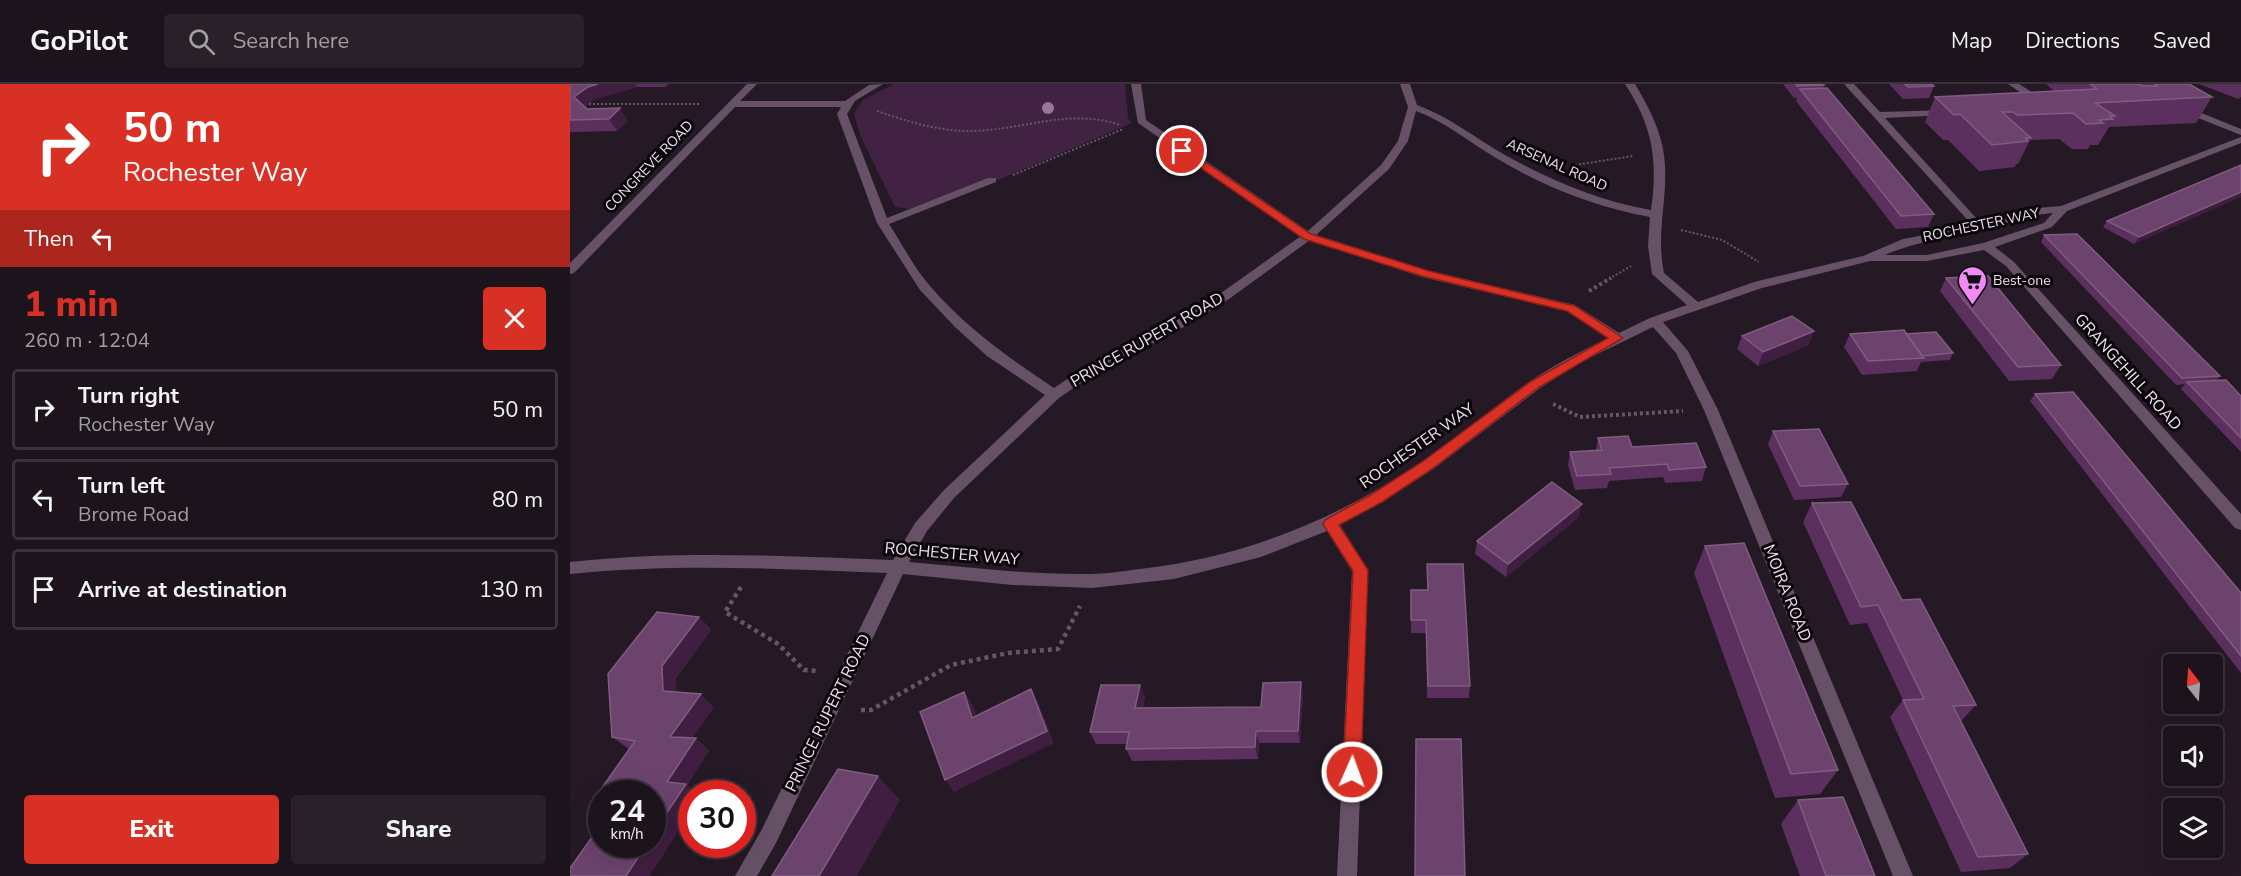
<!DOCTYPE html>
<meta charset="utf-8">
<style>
body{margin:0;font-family:"Nunito Sans",sans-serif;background:#292029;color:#f1f3f6;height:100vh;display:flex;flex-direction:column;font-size:22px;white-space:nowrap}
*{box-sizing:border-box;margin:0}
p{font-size:20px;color:#a09ea3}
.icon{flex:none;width:33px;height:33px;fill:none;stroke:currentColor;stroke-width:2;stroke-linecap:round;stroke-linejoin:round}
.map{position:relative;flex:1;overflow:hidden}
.side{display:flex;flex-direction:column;background:#1c131c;width:570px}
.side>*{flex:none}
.hud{background:#d93025;color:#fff;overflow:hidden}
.needle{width:39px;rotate:343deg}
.tools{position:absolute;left:1593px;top:570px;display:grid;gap:12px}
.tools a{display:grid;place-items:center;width:60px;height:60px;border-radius:6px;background:#1c131c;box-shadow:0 6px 24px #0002,0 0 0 2px #3a323b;font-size:30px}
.speed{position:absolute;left:18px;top:696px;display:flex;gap:12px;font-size:30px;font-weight:700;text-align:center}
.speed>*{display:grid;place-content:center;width:78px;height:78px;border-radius:50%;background:#1c131c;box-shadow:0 6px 24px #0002,0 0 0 2px #3a323b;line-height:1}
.speed small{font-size:15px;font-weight:400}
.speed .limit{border:9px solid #d22;background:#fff;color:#111}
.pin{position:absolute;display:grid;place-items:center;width:51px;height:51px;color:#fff;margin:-26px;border:3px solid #fff;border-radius:50%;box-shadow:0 2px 6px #0007}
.me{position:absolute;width:66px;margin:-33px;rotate:2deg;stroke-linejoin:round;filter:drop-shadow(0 0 4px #0008)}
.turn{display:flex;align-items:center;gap:21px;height:126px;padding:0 24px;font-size:27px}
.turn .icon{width:78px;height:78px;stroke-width:2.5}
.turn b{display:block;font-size:42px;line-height:51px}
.then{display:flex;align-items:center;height:57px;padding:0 24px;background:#0003;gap:12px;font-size:22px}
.round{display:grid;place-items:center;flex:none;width:63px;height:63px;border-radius:6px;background:#292029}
.summary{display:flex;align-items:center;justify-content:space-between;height:102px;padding:0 24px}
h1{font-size:36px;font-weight:800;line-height:45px;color:#d93025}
.button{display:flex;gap:12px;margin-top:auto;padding:12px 24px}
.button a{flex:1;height:69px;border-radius:6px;background:#d93025;color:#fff;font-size:24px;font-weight:800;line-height:69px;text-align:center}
.button a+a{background:#292029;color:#f1f3f6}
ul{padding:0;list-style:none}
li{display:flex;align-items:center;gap:18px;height:81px;margin:0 12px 9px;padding:0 12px;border:3px solid #3a323b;border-radius:6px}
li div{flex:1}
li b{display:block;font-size:22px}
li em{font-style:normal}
header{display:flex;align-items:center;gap:36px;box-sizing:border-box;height:84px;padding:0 30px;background:#1c131c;border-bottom:2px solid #3a323b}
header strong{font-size:28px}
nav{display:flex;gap:33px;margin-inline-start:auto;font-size:21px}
.search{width:420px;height:54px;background:#292029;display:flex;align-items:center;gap:15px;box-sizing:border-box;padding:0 21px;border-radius:6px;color:#a09ea3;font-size:22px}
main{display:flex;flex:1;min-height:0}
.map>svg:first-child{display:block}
.green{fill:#412242}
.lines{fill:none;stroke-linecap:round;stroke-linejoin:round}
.path-far2{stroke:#645864;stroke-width:2;stroke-dasharray:2 2;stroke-linecap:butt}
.path-far1{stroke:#645864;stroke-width:4;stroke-dasharray:3 3;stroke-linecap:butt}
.path{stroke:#645864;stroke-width:4.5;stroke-dasharray:4 4;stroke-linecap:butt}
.minor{fill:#675167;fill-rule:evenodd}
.tree{fill:#9b749b}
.wall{fill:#5c305e}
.shaded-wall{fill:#401e41}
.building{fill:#6c436d;stroke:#805c81;stroke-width:1.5}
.route{fill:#d93025;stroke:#8d1f18;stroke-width:1.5}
.labels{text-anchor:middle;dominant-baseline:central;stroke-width:6;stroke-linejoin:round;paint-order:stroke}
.far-street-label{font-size:14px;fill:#ede3ec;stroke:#0b060b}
.far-poi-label{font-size:14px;fill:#ede3ec;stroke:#0b060b;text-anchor:start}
.street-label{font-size:16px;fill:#ede3ec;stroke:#0b060b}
</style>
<header>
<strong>GoPilot</strong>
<div class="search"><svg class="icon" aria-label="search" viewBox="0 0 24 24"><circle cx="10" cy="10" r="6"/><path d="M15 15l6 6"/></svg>Search here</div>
<nav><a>Map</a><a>Directions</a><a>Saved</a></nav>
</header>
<main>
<section class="side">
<div class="hud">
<div class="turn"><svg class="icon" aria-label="right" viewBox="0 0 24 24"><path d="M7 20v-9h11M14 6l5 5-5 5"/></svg><div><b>50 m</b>Rochester Way</div></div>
<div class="then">Then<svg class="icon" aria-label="left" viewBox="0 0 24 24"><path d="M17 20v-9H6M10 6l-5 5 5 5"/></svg></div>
</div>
<div class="summary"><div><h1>1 min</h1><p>260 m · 12:04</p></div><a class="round" style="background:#d93025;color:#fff"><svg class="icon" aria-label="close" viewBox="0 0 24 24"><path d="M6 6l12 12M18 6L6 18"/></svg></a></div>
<ul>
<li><svg class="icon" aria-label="right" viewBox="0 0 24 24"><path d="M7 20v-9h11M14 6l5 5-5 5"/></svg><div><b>Turn right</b><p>Rochester Way</p></div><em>50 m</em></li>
<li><svg class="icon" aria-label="left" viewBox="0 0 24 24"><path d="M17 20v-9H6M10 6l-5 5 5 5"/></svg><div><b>Turn left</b><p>Brome Road</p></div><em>80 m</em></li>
<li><svg class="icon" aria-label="arrive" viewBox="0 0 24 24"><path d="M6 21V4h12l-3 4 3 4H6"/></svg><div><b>Arrive at destination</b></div><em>130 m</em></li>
</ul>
<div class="button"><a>Exit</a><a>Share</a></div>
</section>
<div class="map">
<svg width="1671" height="792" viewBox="0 0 1671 792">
<rect width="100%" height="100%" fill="#261926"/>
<path class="green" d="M 324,0 L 555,0 L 558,34 L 562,39 L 428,96 L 423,93 L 339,125 L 325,123 L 290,51 L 284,29 L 293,16 Z"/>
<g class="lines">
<path class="path-far2" d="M 19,20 L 130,20
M 307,27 C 339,38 371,48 405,47 C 455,45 501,24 550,41
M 1005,81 L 1063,72
M 443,91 L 553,45
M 1111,146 L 1152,156 L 1189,178
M 1039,195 L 1061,182"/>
<path class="path-far1" d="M 1019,207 L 1041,194
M 983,320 L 1010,333 L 1113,327"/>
<path class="path" d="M 171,503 L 155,528 L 208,560 L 234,586 L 248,587
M 291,626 L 301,626 L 381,581 L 438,569 L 488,565 L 510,522"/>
<path class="minor" d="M 177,0 L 187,0 L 170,17 L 275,17 L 299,1 L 313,0 L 285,17 L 277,30 L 317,134 L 418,94 L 426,94 L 426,98 L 319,140 C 333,161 344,184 360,202 C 396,244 439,274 484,304 L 518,281 L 599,241 L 651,209 L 731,152 L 568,39 L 561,0 L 571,0 L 576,36 L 738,147 L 811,81 L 828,57 L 838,23 L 830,0 L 840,0 L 847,21 C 880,33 905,54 935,71 C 980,96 1030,117 1081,126 C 1088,76 1083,43 1055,0 L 1065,0 C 1080,25 1094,52 1095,82 C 1097,120 1086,149 1094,189 L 1128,218 L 1184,198 L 1293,172 L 1333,155 L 1403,142 L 1274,0 L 1284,0 L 1310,28 L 1380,26 L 1380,30 L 1377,31 L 1315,34 L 1407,135 L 1414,139 L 1456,125 L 1491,122 L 1671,53 L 1671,59 L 1497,127 L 1482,143 L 1425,163 L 1444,178 L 1671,430 L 1671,446 L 1665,444 L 1436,182 L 1414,166 L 1357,177 L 1300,177 L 1192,204 L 1093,238 L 1118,267 L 1148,326 L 1343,792 L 1323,792 L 1134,326 L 1106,269 L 1083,243 L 1011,278 L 970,304 L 862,386 L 812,418 L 770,441 L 798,486 L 787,792 L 767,792 L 782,487 L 757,447 L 691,473 L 604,495 L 522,504 L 443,501 L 333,490 L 206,759 L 187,792 L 165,792 L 192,745 L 317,489 C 211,485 106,479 0,490 L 0,478 C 108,466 215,472 323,476 L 345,439 L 374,406 L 475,311 L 417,272 L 385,243 L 350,206 L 307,139 L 267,30 L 271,23 L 165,23 L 4,189 L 0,190 L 0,179 ZM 846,27 C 876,38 899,58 926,74 C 972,102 1026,123 1080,133 L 1078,162 L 1082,190 L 1117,221 L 1080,234 L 1049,249 L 1005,221 L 859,187 L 746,151 L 819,85 L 838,57 ZM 1483,129 L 1474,139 L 1413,159 L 1357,171 L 1315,171 C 1349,156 1380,155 1415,146 C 1441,139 1455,131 1483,129 ZM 740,156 L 852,193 L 997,227 L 1038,254 C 1011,267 984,281 959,298 C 922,324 888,354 850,379 C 765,436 672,474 570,485 C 553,487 536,490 520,490 C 460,491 399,483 339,478 L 357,447 L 384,414 L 489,314 L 528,287 L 607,247 L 659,215 Z
M 1438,0 L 1449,0 L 1468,12 L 1470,14 L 1463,24 L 1457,24 L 1455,22 L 1460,15 Z
M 1612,19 L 1618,19 L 1629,28 L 1671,45 L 1671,51 L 1623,32 L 1612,23 Z"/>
</g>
<circle class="tree" cx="478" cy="24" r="6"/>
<path class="wall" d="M 0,0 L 99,0 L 95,3 L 67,3 L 25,15 L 15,23 L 17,25 L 58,37 L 47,47 L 1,48 L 0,47 Z
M 1213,0 L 1253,0 L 1254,1 L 1253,4 L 1364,130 L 1358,143 L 1326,145 L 1226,17 L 1227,14 L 1224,14 Z
M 1319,0 L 1362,0 L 1364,2 L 1359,14 L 1333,15 Z
M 1476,0 L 1619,0 L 1642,13 L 1626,39 L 1539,43 L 1528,61 L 1520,61 L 1518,65 L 1502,65 L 1489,55 L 1460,56 L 1448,80 L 1446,80 L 1445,83 L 1409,87 L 1378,56 L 1373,56 L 1355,38 L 1365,13 L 1484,7 Z
M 1629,0 L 1671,0 L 1671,13 L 1668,15 Z
M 1671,81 L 1564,160 L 1533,143 L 1537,137 Z
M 1474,151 L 1650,292 L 1646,297 L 1671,312 L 1671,368 L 1611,305 L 1615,300 L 1606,301 L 1471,158 Z
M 1376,194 L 1491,281 L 1482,295 L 1439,297 L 1370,207 Z
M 1280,250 L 1336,250 L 1383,269 L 1380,276 L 1351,278 L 1347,287 L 1292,291 L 1274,263 Z
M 1172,252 L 1239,261 L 1188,282 L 1167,265 Z
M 1465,310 L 1671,509 L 1671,589 L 1460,317 Z
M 1203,347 L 1278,400 L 1271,413 L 1224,416 L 1198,360 Z
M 1028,354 L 1136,383 L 1132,397 L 1095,399 L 1093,393 L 1039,397 L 1037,404 L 1005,406 L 998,381 L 1000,368 L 1026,366 Z
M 1242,419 L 1332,516 L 1406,621 L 1391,637 L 1458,770 L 1440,784 L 1391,788 L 1320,633 L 1333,616 L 1297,539 L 1280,541 L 1233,438 Z
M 1009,433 L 936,493 L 905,470 L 907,457 Z
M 1135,462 L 1268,686 L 1250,710 L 1205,714 L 1124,489 Z
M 857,480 L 900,602 L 899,614 L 857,614 L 856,549 L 841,549 L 841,506 L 857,506 Z
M 129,533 L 141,546 L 106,594 L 106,608 L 144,623 L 122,654 L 139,666 L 117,701 L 128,710 L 122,710 L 122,726 L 79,792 L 0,792 L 82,710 L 32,710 L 32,720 L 24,715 L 59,665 L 42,653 Z
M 733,610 L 730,659 L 689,659 L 688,675 L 562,677 L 556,665 L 557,660 L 526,660 L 520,648 L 575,613 L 573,624 L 691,623 Z
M 1228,716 L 1305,792 L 1230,792 L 1211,740 Z"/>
<path class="shaded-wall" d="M 28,0 L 65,0 L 67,3 L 25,15 L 12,25 L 4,13 L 18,3 Z
M 50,24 L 58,37 L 47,47 L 39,35 Z
M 1671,108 L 1671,113 L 1564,160 L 1569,153 Z
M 1244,247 L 1239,261 L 1188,282 L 1193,268 Z
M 1012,420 L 1009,433 L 936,493 L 938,480 Z
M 129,533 L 141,546 L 106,594 L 107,619 L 93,607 L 92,582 Z
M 731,598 L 733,610 L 730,659 L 728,647 Z
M 570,601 L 575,613 L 570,636 L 565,624 Z
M 461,605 L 468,618 L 484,659 L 384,708 L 375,696 Z
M 394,608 L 403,621 L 411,646 L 402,634 Z
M 131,610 L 144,623 L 115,665 L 100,653 Z
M 686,647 L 689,659 L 688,675 L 685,663 Z
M 126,654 L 139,666 L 117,701 L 128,710 L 122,710 L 122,726 L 79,792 L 56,792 L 77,760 L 82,760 L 82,751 L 97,698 Z
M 308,692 L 330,716 L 287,792 L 249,792 Z"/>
<path class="building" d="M 0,0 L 28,0 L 18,3 L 4,13 L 17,25 L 50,24 L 39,35 L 0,36 Z
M 1226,0 L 1253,0 L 1254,1 L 1227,2 Z
M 1335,0 L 1362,0 L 1364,2 L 1338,3 Z
M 1520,0 L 1569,0 L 1573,2 L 1587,2 L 1585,0 L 1619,0 L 1642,13 L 1525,19 L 1545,32 L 1540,32 L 1543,35 L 1529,36 L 1533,39 L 1516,40 L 1503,29 L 1447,31 L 1443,28 L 1432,28 L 1461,54 L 1455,54 L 1458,57 L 1422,61 L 1390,30 L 1384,31 L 1365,13 L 1527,5 Z
M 1257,4 L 1364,130 L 1331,132 L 1230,5 Z
M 1671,81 L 1671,108 L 1569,153 L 1537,137 Z
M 1507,150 L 1650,292 L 1612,294 L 1474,151 Z
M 1418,192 L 1491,281 L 1448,283 L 1376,194 Z
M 1222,232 L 1244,247 L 1193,268 L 1172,252 Z
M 1334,246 L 1354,274 L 1298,277 L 1280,250 Z
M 1366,248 L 1383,269 L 1352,272 L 1336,250 Z
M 1656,296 L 1671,312 L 1671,354 L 1617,298 Z
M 1503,308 L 1671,509 L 1671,572 L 1465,310 Z
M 1249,345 L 1278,400 L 1230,402 L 1203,347 Z
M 1058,352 L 1062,363 L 1126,359 L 1136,383 L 1099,386 L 1097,380 L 1039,384 L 1041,390 L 1007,392 L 1000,368 L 1032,366 L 1028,354 Z
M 982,398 L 1012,420 L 938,480 L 907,457 Z
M 1281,418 L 1332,516 L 1350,515 L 1406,621 L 1383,622 L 1458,770 L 1408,773 L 1333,616 L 1354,615 L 1308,521 L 1291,523 L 1242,419 Z
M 1174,459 L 1268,686 L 1221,690 L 1135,462 Z
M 857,480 L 893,480 L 900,602 L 858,602 L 856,536 L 841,536 L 841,506 L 858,506 Z
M 87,528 L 129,533 L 92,582 L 93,607 L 131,610 L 100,653 L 126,654 L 97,698 L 116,700 L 82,751 L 82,710 L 32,710 L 32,716 L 24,715 L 65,657 L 42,653 L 38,590 Z
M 731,598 L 728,647 L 686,647 L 685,663 L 556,665 L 559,648 L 520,648 L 531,601 L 570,601 L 565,624 L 691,623 L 693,599 Z
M 461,605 L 477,647 L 375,696 L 350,628 L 394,608 L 402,634 Z
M 846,655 L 891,655 L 895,792 L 845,792 Z
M 268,685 L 308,692 L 249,792 L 202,792 Z
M 1273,713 L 1305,792 L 1256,792 L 1228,716 Z
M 32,739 L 32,760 L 77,760 L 56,792 L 0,792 L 0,784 Z"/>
<path class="route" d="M 609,65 L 616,65 L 741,150 L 859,187 L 1005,222 L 1053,254 L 969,303 L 862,385 L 812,418 L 769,441 L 798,486 L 791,688 L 788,694 L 782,697 L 776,694 L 773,688 L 783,487 L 753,440 L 755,436 L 802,410 L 852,378 L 960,298 L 1038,254 L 997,227 L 852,192 L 734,155 L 609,69 Z"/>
<defs>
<symbol id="supermarket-pin" viewBox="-11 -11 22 30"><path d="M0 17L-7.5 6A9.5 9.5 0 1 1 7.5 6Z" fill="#f18af4" stroke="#0b060b"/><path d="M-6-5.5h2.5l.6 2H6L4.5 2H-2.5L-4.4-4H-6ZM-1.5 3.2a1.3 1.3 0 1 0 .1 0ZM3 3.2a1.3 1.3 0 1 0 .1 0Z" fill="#111"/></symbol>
</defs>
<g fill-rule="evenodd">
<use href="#supermarket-pin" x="1386" y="180" width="33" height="45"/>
</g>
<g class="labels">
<g class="far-street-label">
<text transform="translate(987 81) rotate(24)">ARSENAL ROAD</text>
<text transform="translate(79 82) rotate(-46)">CONGREVE ROAD</text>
<text transform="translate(1411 141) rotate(-12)">ROCHESTER WAY</text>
</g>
<g class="far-poi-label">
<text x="1423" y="196">Best-one</text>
</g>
<g class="street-label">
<text transform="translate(577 256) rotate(-30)">PRINCE RUPERT ROAD</text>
<text transform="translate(1558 288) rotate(48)">GRANGEHILL ROAD</text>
<text transform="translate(847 362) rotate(-35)">ROCHESTER WAY</text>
<text transform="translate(382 470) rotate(5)">ROCHESTER WAY</text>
<text transform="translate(1217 509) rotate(68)">MOIRA ROAD</text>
<text transform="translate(258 629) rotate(-64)">PRINCE RUPERT ROAD</text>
</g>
</g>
</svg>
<div class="tools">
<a><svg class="needle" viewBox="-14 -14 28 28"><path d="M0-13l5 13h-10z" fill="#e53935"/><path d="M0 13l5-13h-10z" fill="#a09ea3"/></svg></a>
<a><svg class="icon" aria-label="sound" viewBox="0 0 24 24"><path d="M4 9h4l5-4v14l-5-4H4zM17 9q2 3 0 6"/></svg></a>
<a><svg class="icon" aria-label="layers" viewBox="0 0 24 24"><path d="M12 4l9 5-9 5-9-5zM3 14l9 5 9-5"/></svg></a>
</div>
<div class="speed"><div>24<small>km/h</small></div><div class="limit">30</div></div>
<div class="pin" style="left:612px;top:67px;background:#d93025"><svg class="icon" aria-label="arrive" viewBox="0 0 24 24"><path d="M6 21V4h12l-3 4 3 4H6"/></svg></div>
<svg class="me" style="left:782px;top:688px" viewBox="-20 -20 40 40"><circle r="17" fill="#d93025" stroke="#fff" stroke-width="3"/><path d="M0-11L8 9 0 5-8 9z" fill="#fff"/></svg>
</div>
</main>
